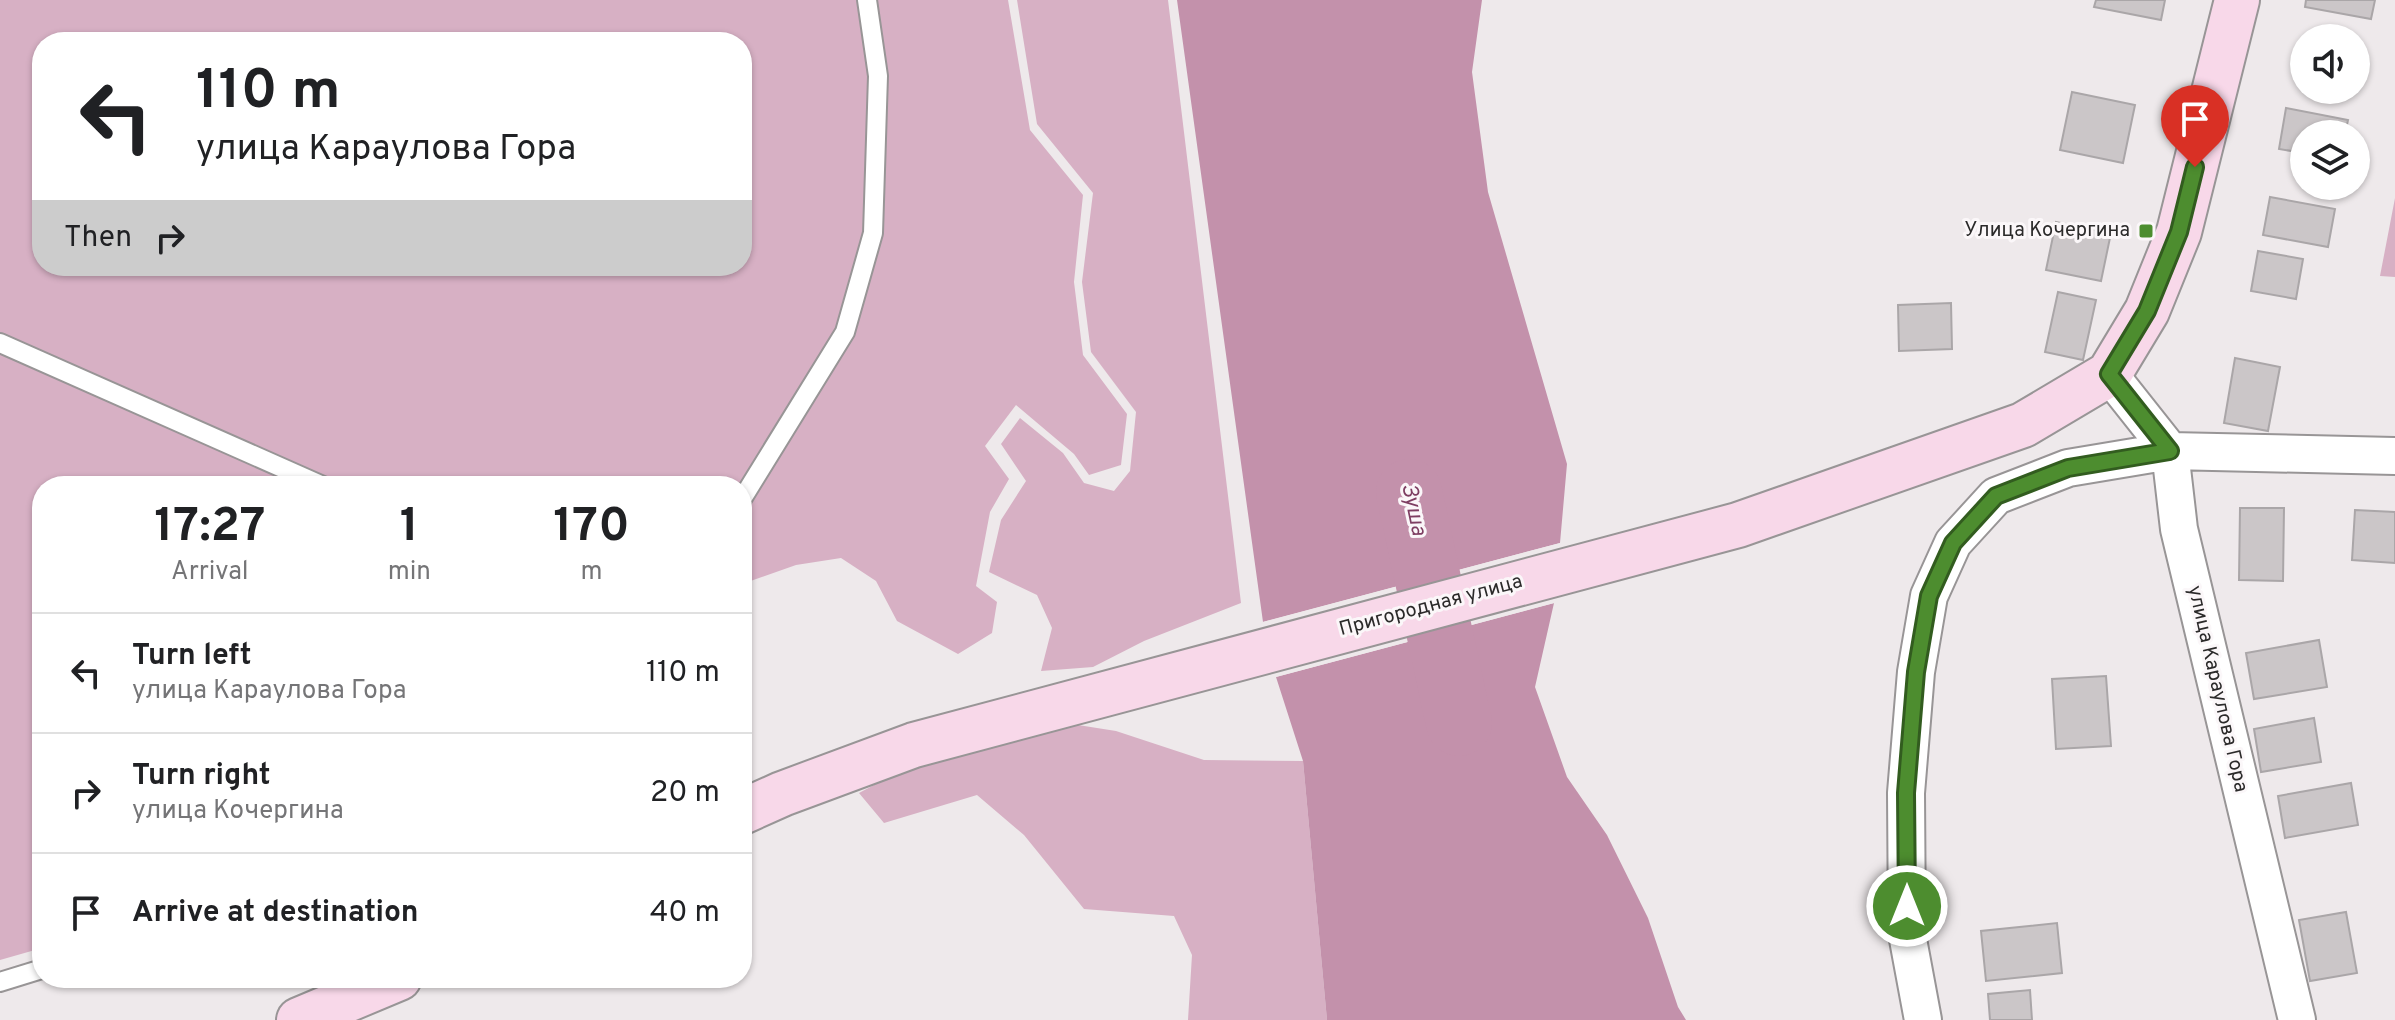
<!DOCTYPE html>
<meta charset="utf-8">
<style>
body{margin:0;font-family:Overpass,sans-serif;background:#f6f6f6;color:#202124;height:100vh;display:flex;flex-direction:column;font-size:30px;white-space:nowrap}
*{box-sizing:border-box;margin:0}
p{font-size:26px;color:#757577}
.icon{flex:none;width:44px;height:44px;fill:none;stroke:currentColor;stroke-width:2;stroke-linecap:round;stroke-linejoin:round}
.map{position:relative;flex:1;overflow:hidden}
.panel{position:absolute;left:32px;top:476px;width:720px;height:512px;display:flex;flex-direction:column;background:#fff;border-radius:32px;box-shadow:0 2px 6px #0004}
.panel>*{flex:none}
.hud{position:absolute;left:32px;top:32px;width:720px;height:244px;border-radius:32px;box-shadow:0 2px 6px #0004;background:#fff;color:#202124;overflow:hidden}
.controls{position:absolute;left:2290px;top:24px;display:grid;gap:16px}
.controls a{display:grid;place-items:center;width:80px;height:80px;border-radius:50%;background:#fff;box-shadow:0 2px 6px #0004;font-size:40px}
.pin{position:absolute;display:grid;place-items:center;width:68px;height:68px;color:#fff;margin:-82px -34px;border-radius:50% 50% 50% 0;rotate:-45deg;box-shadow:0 0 8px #0007}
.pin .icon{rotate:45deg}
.me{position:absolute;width:88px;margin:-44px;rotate:0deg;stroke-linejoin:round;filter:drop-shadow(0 0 6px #0008)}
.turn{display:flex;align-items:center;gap:28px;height:168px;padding:0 32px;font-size:36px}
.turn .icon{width:104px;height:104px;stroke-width:2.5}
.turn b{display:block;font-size:56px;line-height:68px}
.then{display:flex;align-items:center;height:76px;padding:0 32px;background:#0003;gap:16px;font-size:30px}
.eta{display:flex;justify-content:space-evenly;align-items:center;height:136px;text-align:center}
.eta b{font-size:48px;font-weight:700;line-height:56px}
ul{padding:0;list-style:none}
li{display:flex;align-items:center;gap:24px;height:120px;padding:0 32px;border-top:2px solid #e0e0e0}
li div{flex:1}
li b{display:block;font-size:30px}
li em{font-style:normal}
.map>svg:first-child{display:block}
.green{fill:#d7b0c4;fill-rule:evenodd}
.water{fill:#c391ab}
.pier{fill:#eee9eb}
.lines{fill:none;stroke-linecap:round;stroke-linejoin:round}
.river{stroke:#c391ab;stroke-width:66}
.building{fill:#cbc6c8;stroke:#aaa6a8;stroke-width:2}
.lane-casing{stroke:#989596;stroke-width:22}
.street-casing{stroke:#989596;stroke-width:40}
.secondary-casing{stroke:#989596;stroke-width:48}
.lane{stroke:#fff;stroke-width:18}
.street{stroke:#fff;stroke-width:36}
.secondary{stroke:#f8d8e9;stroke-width:44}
.route-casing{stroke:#325c1f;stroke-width:20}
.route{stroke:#4d8d2f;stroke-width:14}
.poi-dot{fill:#4d8d2f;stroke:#fbf7f9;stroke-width:3}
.labels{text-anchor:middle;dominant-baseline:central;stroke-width:6;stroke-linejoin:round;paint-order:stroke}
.poi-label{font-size:20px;fill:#2b2a2a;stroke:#fbf7f9;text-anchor:end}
.street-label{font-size:20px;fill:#2b2a2a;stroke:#fbf7f9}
.water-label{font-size:22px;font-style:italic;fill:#7e3e62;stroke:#fbf7f9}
</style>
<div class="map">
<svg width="2395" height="1020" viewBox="0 0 2395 1020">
<rect width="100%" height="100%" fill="#eee9eb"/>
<path class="green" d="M 0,0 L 1008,0 L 1030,130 L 1083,195 L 1074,282 L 1083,355 L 1127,414 L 1121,465 L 1089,475 L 1074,454 L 1016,405 L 985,446 L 1009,479 L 990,512 L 976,586 L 997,602 L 992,633 L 958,654 L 897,621 L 876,581 L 841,558 L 796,565 L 742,584 L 742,486 L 42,486 L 42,948 L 0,960 ZM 42,42 L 742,42 L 742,266 L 42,266 Z
M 1017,0 L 1168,0 L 1241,603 L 1144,641 L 1093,667 L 1041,671 L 1052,628 L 1037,595 L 989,572 L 1001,520 L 1026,481 L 1001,444 L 1020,418 L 1063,453 L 1084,483 L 1114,491 L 1130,471 L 1136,412 L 1091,352 L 1082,282 L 1093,193 L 1037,124 Z
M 2395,198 L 2395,277 L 2380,276 Z
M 1078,725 L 1116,731 L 1204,760 L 1303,761 L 1327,1020 L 1188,1020 L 1192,955 L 1174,916 L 1084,909 L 1024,835 L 977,795 L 884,823 L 859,793 L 934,753 Z"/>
<path class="water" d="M 1177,0 L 1482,0 L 1472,72 L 1488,192 L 1567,464 L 1560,543 L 1263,622 Z
M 1554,603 L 1535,687 L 1567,777 L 1607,835 L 1648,918 L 1678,1007 L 1686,1020 L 1327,1020 L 1303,761 L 1276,677 Z"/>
<path class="pier" d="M 1564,542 L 1561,547 L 1264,626 L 1259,623 Z
M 1553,599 L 1558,602 L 1272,678 L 1275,673 Z"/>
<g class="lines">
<path class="river" d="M 1409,492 L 1459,723"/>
</g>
<path class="building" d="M 2096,0 L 2165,0 L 2161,20 L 2094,7 Z
M 2306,0 L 2375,0 L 2371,19 L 2305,7 Z
M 2072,92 L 2135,105 L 2123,163 L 2060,150 Z
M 2286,108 L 2348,120 L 2345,134 L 2304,134 L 2304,153 L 2279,149 Z
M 2270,197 L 2335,209 L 2328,247 L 2263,235 Z
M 2056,222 L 2111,233 L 2101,281 L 2046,270 Z
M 2258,251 L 2303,259 L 2296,299 L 2251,291 Z
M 2058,292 L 2096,300 L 2083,360 L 2045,352 Z
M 1951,303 L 1952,349 L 1899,351 L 1898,305 Z
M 2235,358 L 2280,367 L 2268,431 L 2224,423 Z
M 2240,508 L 2284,508 L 2283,581 L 2239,580 Z
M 2355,510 L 2395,512 L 2395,563 L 2352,560 Z
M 2319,640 L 2327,687 L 2254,699 L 2246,653 Z
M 2106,676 L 2111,746 L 2056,749 L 2052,679 Z
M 2314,718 L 2321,762 L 2261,772 L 2254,729 Z
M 2351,783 L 2358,825 L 2285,838 L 2278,796 Z
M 2346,912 L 2357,973 L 2310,981 L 2299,920 Z
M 2057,923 L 2062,973 L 1986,981 L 1981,931 Z
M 2030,990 L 2032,1020 L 1990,1020 L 1988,994 Z"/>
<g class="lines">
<defs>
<path id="lane" d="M 0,343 L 323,486
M 742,499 L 845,332 L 873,233 L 878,76 L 867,0
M 0,982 L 42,969"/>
<path id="street" d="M 2109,374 L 2170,451 L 2179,529 L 2297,1020
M 1923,1020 L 1907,934 L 1906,793 L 1916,672 L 1929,596 L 1953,543 L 1996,496 L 2068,468 L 2170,451 L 2395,456"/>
<path id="secondary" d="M 742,812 L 782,794 L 914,745 L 1738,525 L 2023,425 L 2109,374 L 2147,311 L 2179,232 L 2237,0
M 299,1020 L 399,978"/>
</defs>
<use href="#lane" class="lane-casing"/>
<use href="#street" class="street-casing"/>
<use href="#secondary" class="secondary-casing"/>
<use href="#lane" class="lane"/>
<use href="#street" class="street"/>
<use href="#secondary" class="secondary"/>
</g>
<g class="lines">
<defs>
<path id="route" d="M 1907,906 L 1906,793 L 1916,672 L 1929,596 L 1953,543 L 1996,496 L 2068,468 L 2170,451 L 2109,374 L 2147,311 L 2179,232 L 2195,167"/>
</defs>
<use href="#route" class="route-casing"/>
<use href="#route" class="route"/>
</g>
<rect class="poi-dot" x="2138" y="223" width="16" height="16" rx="4"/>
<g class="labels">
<g class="poi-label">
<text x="2130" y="231">Улица Кочергина</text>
</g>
<g class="street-label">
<text transform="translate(1431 606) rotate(-15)">Пригородная улица</text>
<text transform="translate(2217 689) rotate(77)">улица Караулова Гора</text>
</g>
<g class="water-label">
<text transform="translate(1413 510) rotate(78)">Зуша</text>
</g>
</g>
</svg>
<div class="controls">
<a><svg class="icon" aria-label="sound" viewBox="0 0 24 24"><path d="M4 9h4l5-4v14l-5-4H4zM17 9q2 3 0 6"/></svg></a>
<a><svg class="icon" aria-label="layers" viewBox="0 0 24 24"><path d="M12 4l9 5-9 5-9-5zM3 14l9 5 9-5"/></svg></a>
</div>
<div class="pin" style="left:2195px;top:167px;background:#d93025"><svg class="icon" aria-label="arrive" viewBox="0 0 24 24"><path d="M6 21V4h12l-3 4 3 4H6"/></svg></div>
<svg class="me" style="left:1907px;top:906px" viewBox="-20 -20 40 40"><circle r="17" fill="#4d8d2f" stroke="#fff" stroke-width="3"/><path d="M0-11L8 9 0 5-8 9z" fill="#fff"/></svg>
<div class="hud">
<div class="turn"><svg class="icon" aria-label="left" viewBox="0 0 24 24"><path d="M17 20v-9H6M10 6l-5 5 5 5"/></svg><div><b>110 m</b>улица Караулова Гора</div></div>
<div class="then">Then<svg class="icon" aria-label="right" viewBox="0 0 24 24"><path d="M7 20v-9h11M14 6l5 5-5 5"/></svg></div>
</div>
<section class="panel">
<div class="eta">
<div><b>17:27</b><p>Arrival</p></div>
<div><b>1</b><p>min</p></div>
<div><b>170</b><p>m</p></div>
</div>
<ul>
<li><svg class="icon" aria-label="left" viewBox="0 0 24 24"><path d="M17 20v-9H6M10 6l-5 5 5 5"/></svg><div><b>Turn left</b><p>улица Караулова Гора</p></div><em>110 m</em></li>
<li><svg class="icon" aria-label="right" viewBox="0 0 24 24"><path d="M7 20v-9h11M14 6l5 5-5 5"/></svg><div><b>Turn right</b><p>улица Кочергина</p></div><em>20 m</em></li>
<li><svg class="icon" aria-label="arrive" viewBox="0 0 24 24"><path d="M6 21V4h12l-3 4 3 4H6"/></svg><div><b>Arrive at destination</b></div><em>40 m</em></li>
</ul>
</section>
</div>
